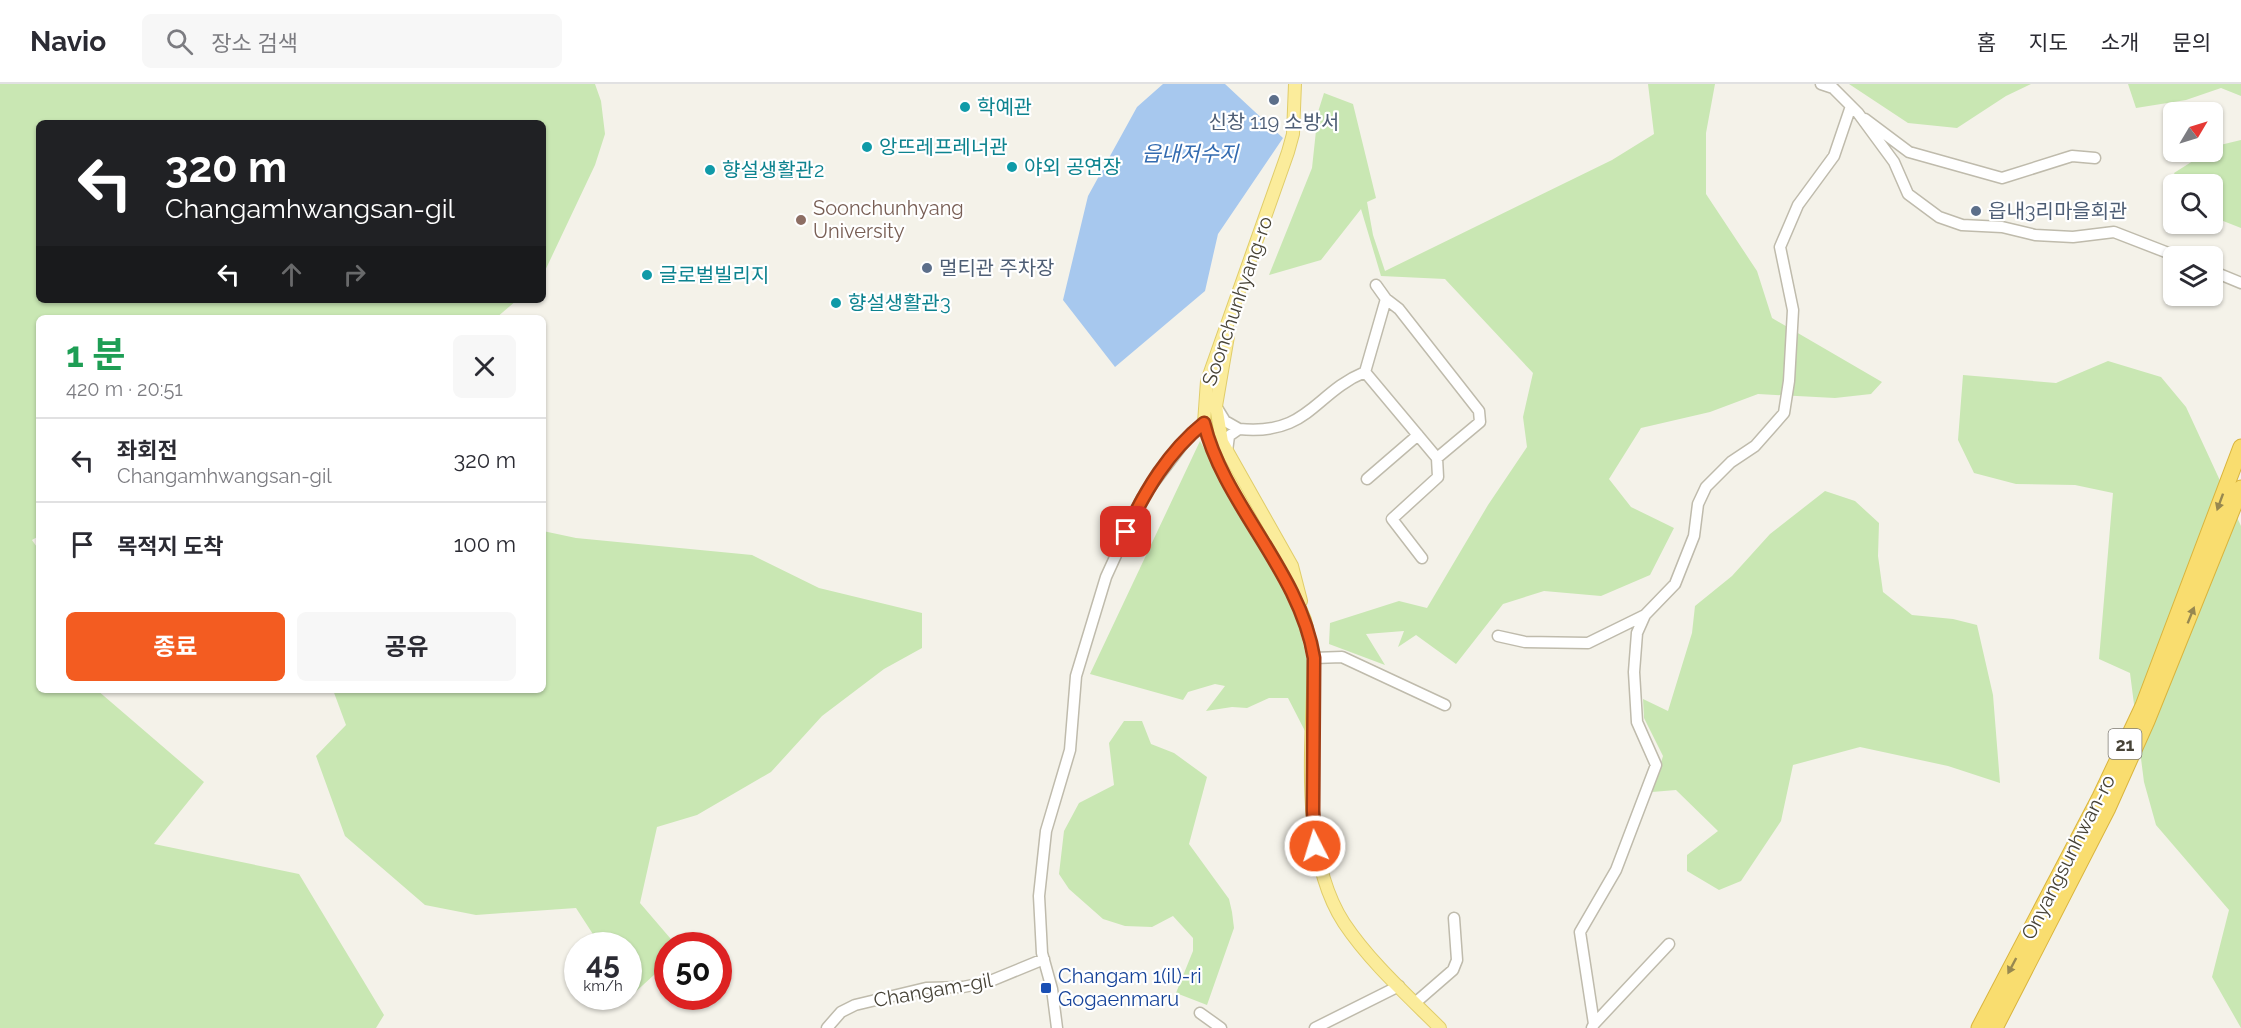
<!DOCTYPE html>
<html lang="ko">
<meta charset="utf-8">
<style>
body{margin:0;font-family:Raleway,"Noto Sans KR",sans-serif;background:#f7f7f7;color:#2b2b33;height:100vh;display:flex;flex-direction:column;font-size:22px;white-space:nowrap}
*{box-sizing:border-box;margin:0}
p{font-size:20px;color:#7c7c81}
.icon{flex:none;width:33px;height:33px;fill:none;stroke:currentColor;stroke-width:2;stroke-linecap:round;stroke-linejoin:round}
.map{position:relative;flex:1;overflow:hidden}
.drawer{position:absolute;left:36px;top:231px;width:510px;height:378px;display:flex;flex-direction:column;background:#fff;border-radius:9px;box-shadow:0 2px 4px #0004}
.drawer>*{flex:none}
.hud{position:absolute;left:36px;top:36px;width:510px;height:183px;border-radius:9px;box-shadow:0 2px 4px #0004;background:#202124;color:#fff;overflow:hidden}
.needle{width:39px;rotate:52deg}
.buttons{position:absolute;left:2163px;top:18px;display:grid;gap:12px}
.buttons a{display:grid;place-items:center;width:60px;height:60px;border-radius:9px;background:#fff;box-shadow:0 2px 4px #0004;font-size:30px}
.speed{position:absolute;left:564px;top:848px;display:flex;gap:12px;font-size:30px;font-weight:700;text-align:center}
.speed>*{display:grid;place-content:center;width:78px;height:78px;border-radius:50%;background:#fff;box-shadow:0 2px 4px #0004;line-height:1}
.speed small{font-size:15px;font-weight:400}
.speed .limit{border:9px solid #d22;background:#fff;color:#111}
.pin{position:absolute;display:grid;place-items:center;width:51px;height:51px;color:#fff;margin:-26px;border-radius:12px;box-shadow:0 3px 9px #0006}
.me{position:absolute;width:66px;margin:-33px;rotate:355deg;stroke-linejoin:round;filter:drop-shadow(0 0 4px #0008)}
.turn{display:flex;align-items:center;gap:21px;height:126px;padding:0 30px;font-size:27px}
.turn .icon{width:78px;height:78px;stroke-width:2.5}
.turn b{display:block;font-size:42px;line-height:51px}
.lanes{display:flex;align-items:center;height:57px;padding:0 30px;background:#0003;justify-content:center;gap:30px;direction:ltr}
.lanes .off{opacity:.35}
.round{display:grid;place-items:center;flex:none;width:63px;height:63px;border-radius:9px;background:#f7f7f7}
.summary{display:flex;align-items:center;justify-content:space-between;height:102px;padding:0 30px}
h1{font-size:36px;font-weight:700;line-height:45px;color:#1e9e55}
.button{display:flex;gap:12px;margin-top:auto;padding:12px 30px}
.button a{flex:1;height:69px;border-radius:9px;background:#f35c21;color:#fff;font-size:24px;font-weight:700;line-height:69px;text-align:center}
.button a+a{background:#f7f7f7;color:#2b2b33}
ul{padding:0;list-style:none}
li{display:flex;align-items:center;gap:18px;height:84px;padding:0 30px;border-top:2px solid #e1e1e2}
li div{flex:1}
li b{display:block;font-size:22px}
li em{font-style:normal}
header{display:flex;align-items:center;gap:36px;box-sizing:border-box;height:84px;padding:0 30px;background:#fff;border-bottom:2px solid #e1e1e2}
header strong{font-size:28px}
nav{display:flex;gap:33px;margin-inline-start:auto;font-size:21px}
.search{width:420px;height:54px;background:#f7f7f7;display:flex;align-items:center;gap:15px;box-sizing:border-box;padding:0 21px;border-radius:9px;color:#7c7c81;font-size:22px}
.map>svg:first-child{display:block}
.green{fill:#c9e7b3}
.water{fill:#a7c8ee}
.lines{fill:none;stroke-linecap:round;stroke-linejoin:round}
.minor-casing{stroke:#bfbbac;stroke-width:13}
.major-casing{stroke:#e0cd6a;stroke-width:14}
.highway-casing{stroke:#d9b43e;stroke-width:17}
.minor{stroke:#fff;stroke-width:10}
.major{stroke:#fbec9b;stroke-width:12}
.highway{stroke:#f9dd6f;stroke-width:15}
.oneway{fill:#978850}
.route-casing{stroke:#9e3c15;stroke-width:15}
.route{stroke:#f35c21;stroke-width:10}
.service-dot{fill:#5c6f8a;stroke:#fff;stroke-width:2}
.culture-dot{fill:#0f9aa8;stroke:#fff;stroke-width:2}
.education-dot{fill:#8d6e63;stroke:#fff;stroke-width:2}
.transit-dot{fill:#1a4fb4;stroke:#fff;stroke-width:2}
.labels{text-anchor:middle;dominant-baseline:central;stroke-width:4.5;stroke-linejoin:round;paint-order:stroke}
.shield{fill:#fff;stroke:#7e7b73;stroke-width:1.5}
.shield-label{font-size:18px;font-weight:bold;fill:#474337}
.culture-label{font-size:20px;fill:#0d838f;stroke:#fff;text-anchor:start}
.service-label{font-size:20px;fill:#4e5e75;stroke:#fff;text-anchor:start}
.education-label{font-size:20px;fill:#785e54;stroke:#fff;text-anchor:start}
.street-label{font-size:20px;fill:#474337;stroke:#fff}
.transit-label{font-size:20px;fill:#164399;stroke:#fff;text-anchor:start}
.water-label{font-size:21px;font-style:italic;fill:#336bb0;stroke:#fff}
</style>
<header>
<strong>Navio</strong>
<div class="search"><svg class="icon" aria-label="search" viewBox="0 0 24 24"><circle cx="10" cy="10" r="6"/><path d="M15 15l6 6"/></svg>장소 검색</div>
<nav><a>홈</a><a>지도</a><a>소개</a><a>문의</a></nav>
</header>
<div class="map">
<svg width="2241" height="944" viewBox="0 0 2241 944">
<rect width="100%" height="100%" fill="#f4f2e9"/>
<path class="green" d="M 0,0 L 595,0 L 601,17 L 605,50 L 595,81 L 543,191 L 543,39 L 39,39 L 39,216 L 517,216 L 496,234 L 39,234 L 39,452 L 32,456 L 39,466 L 39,606 L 97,606 L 204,698 L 154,760 L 299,790 L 384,931 L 376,944 L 0,944 Z
M 1648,0 L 1715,0 L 1706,49 L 1706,110 L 1757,187 L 1772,234 L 1882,298 L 1871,310 L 1835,314 L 1758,310 L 1710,328 L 1641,344 L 1609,395 L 1631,423 L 1674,444 L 1650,491 L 1601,512 L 1544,507 L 1503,520 L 1456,580 L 1416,551 L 1398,563 L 1404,547 L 1366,550 L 1385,581 L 1329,560 L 1330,539 L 1399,517 L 1427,524 L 1488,421 L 1527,363 L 1523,333 L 1533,289 L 1445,195 L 1381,192 L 1361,125 L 1321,176 L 1269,191 L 1312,84 L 1318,28 L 1324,9 L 1353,20 L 1376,114 L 1367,118 L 1373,151 L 1385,187 L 1612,76 L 1654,50 Z
M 1849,0 L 2031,0 L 2006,12 L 1957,44 L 1908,39 Z
M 2128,0 L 2241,0 L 2241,12 L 2221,4 L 2186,16 L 2136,24 Z
M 2241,56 L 2241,144 L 2213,133 L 2212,100 L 2180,100 L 2174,89 L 2207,68 L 2212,68 L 2216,62 Z
M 2108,277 L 2161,293 L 2186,323 L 2241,442 L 2241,944 L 2212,893 L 2229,826 L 2156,741 L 2144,698 L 2130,589 L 2099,575 L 2113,409 L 2075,401 L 2016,400 L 1974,389 L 1958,356 L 1963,291 L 2056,299 Z
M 1200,357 L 1296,530 L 1307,576 L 1306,649 L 1288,614 L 1269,614 L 1247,624 L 1232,623 L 1206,627 L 1225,602 L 1215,600 L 1188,608 L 1183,616 L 1090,590 Z
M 1825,407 L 1855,417 L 1879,439 L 1878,472 L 1883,508 L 1912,531 L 1953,535 L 1977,541 L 1993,611 L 2000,699 L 1948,682 L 1860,663 L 1793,681 L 1781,737 L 1741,797 L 1719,806 L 1687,787 L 1687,771 L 1718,747 L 1676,706 L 1652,708 L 1663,672 L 1644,634 L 1643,615 L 1668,627 L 1692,549 L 1695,522 L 1732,492 L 1770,450 Z
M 543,447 L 576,454 L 752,471 L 819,504 L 922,529 L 922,564 L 884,585 L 822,632 L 771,688 L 697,731 L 657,743 L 640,819 L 676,861 L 668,861 L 667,879 L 631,912 L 628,861 L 600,861 L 576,824 L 476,831 L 425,821 L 345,752 L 316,672 L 346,641 L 333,606 L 543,606 Z
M 1124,637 L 1142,637 L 1151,660 L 1174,669 L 1207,693 L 1189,760 L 1229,815 L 1232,828 L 1234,844 L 1207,921 L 1176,909 L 1193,867 L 1193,854 L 1173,832 L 1152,843 L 1125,842 L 1103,835 L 1069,805 L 1059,790 L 1064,747 L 1079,719 L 1114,701 L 1109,659 Z"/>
<path class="water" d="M 1163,0 L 1225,0 L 1283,54 L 1218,150 L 1205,207 L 1115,283 L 1063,216 L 1088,112 L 1137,23 Z"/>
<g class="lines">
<defs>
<path id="minor" d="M 1821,0 L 1833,4 L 1858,29 L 1894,78 L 1908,110 L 1939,133 L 1962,141 L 2002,143 L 2035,151 L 2073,153 L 2114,148 L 2176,172
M 1865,35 L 1909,68 L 2002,94 L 2072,72 L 2095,74
M 2212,187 L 2241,199
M 1365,288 L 1437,374 L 1480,338 L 1479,327 L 1399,225 L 1386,215
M 1217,324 L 1225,337 L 1239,345 L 1229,352 L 1227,367
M 1239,345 C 1309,352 1314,309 1365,288 L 1386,215 L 1376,201
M 1367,395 L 1418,351
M 1422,474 L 1392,435 L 1438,393 L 1437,374
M 1498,552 L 1525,558 L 1588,559 L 1645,531
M 1314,574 L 1342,573 L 1445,621
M 1415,919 L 1453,886 L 1457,876 L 1454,834
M 1200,929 L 1221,944
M 1594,940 L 1669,860
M 827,944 L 841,928 L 855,921 L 926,904 L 963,903 L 988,898 L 1044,875
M 1057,944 L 1052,905 L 1042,869 L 1039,812 L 1046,747 L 1070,666 L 1076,592 L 1106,493 L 1142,414 L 1189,352 L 1204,339
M 1315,944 L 1399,902
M 1592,944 L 1594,940 L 1580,848 L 1616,786 L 1656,681 L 1637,638 L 1634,588 L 1637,549 L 1645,531 L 1675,500 L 1694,452 L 1698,420 L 1706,403 L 1731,378 L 1755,362 L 1784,329 L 1789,297 L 1793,226 L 1780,163 L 1798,121 L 1834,72 L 1851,22"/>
<path id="major" d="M 1295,0 L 1293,50 L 1288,68 L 1207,297 L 1204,339 L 1214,369 L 1297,517 L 1305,536 L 1314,574 C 1313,656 1298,768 1344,839 C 1370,878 1407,911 1440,944
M 1228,252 L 1216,322 L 1222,358 L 1292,482 L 1301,517"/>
<path id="highway" d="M 1979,944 L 2100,713 L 2143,622 L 2241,363
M 1995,944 L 2108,724 L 2147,637 L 2241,404"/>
</defs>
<use href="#minor" class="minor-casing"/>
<use href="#major" class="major-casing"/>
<use href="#highway" class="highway-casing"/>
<use href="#minor" class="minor"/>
<use href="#major" class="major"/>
<use href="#highway" class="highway"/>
</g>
<defs><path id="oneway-solid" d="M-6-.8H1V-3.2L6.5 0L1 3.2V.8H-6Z" transform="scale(1.5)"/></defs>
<g class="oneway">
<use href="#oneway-solid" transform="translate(2220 418) rotate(110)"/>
<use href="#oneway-solid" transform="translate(2191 531) rotate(-68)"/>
<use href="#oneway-solid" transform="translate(2012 882) rotate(118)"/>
</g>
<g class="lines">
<defs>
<path id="route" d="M 1126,448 C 1145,407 1168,368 1204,339 C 1224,421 1300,487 1314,574 L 1313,727 L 1315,762"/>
</defs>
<use href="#route" class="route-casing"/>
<use href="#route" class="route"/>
</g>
<g class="service-dot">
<circle cx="1274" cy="16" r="6"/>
<circle cx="1976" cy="127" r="6"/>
<circle cx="927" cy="184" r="6"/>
</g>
<g class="culture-dot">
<circle cx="965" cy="23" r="6"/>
<circle cx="867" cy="63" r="6"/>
<circle cx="1012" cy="83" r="6"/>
<circle cx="710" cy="86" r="6"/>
<circle cx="647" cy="191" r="6"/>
<circle cx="836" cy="219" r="6"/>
</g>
<circle class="education-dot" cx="801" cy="136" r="6"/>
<rect class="transit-dot" x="1040" y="898" width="12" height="12" rx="3"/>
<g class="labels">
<rect class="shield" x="2108.5" y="645" width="33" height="30" rx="4.5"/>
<g class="shield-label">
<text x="2125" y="660">21</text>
</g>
<g class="culture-label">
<text x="977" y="23">학예관</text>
<text x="879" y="63">앙뜨레프레너관</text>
<text x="1024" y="83">야외 공연장</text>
<text x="722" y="86">향설생활관2</text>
<text x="659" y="191">글로벌빌리지</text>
<text x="848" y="219">향설생활관3</text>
</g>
<g class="service-label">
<text x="1274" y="38" text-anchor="middle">신창 119 소방서</text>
<text x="1988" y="127">읍내3리마을회관</text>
<text x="939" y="184">멀티관 주차장</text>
</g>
<g class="education-label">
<text x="813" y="124">Soonchunhyang<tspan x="813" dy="23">University</tspan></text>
</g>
<g class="street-label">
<text transform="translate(1237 217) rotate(-71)">Soonchunhyang-ro</text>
<text transform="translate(2068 773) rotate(-63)">Onyangsunhwan-ro</text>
<text transform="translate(933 906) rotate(-10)">Changam-gil</text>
</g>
<g class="transit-label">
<text x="1058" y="892">Changam 1(il)-ri<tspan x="1058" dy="23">Gogaenmaru</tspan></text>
</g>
<g class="water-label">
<text x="1190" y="69">읍내저수지</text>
</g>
</g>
</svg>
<div class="buttons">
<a><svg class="needle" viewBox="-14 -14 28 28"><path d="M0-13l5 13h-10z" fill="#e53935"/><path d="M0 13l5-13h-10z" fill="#7c7c81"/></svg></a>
<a><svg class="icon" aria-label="search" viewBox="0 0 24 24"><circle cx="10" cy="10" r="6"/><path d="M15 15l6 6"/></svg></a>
<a><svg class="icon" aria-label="layers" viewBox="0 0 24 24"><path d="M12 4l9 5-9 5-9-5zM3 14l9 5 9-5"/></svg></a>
</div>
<div class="speed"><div>45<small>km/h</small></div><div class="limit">50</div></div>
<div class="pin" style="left:1126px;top:448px;background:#d93025"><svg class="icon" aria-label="arrive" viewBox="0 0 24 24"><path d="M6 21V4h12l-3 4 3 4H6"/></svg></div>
<svg class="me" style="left:1315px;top:762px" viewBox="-20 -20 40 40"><circle r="17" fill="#f35c21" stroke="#fff" stroke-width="3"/><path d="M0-11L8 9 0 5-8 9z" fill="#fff"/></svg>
<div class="hud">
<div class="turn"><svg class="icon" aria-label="left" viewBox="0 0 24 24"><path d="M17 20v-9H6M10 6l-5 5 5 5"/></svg><div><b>320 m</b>Changamhwangsan-gil</div></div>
<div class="lanes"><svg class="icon" aria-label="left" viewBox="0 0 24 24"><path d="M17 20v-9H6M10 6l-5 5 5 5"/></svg><svg class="icon off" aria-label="ahead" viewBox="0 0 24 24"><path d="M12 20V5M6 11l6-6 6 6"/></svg><svg class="icon off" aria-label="right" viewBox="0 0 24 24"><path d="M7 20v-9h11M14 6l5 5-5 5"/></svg></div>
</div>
<section class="drawer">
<div class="summary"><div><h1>1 분</h1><p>420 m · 20:51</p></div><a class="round"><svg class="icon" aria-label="close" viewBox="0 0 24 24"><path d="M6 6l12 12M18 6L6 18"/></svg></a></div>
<ul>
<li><svg class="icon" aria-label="left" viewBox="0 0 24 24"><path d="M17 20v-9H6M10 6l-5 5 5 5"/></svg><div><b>좌회전</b><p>Changamhwangsan-gil</p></div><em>320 m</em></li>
<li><svg class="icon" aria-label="arrive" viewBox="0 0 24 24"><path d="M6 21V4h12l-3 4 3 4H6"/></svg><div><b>목적지 도착</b></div><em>100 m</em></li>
</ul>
<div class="button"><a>종료</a><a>공유</a></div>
</section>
</div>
